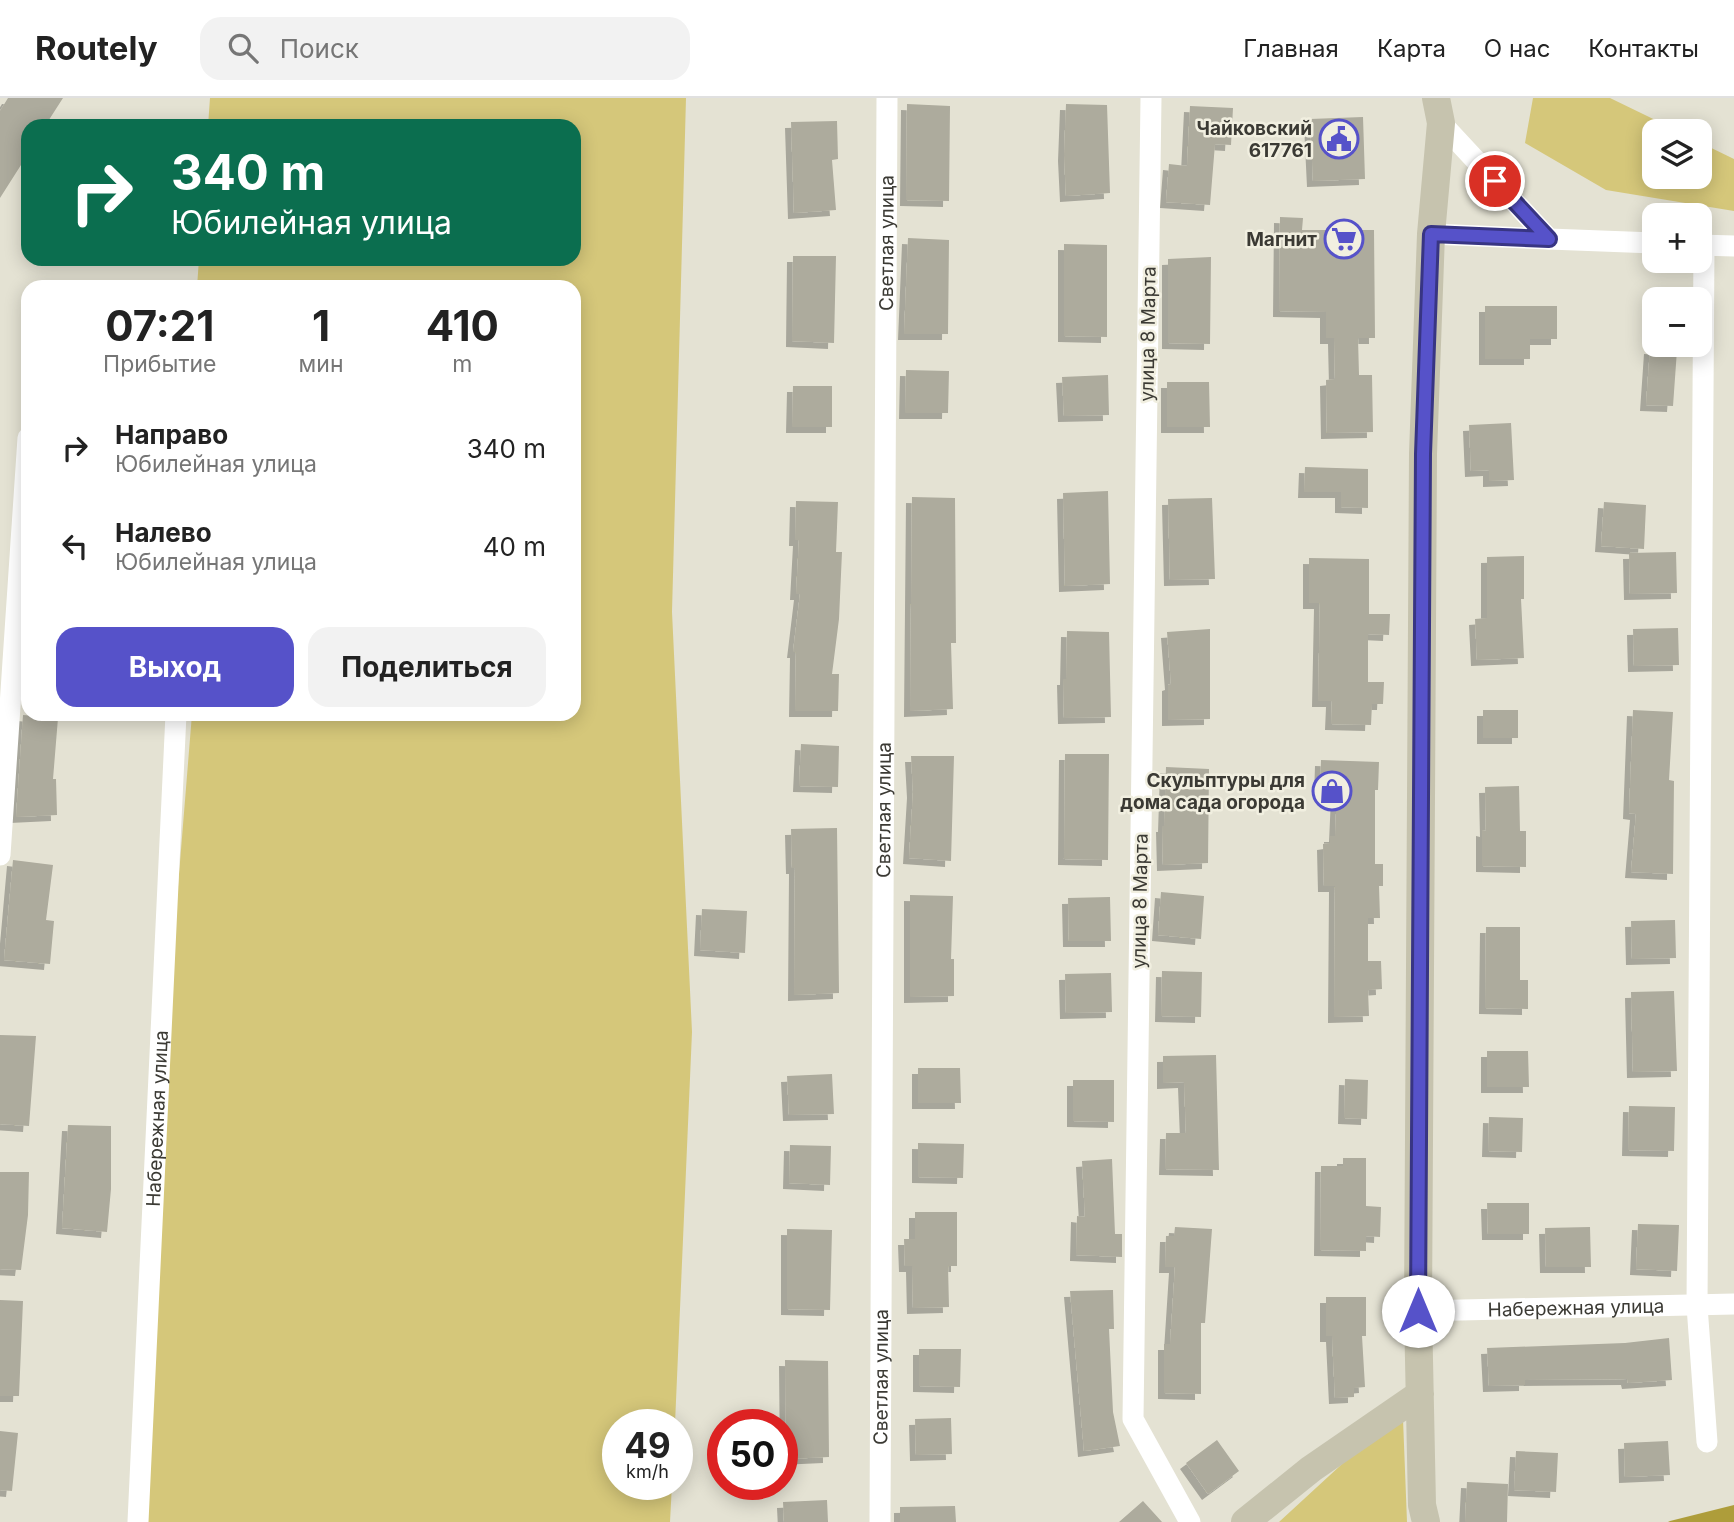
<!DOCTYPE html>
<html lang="ru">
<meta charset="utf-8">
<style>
body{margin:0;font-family:Inter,sans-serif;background:#f2f2f2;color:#222;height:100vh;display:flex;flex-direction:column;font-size:26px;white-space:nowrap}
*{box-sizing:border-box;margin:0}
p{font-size:23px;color:#767676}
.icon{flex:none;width:38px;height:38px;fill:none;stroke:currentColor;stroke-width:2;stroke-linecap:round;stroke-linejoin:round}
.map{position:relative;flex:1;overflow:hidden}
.drawer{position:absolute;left:21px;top:182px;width:560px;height:441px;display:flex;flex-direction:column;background:#fff;border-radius:21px;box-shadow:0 4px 18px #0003}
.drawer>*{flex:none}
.top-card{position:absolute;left:21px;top:21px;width:560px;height:147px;border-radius:21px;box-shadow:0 4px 18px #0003;background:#0b6e4f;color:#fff;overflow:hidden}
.fabs{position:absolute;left:1642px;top:21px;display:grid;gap:14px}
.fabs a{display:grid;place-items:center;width:70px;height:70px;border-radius:14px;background:#fff;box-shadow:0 4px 18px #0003;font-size:35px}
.speed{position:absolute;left:602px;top:1311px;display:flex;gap:14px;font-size:35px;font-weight:700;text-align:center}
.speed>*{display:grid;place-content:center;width:91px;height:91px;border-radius:50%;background:#fff;box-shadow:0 4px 18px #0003;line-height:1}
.speed small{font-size:18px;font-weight:400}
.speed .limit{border:10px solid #d22;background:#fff;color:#111}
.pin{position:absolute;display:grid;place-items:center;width:60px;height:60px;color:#fff;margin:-30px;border:4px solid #fff;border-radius:50%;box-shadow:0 2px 7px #0007}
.me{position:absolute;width:77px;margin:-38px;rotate:0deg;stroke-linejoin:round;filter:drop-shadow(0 0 5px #0008)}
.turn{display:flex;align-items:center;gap:24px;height:147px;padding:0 35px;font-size:32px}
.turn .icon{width:91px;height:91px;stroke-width:2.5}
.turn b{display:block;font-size:49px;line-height:60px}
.eta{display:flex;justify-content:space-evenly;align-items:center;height:119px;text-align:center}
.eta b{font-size:42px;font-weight:700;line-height:49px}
.primary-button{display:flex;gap:14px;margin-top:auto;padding:14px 35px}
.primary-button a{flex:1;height:80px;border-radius:21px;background:#5652c9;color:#fff;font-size:28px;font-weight:700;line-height:80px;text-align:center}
.primary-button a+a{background:#f2f2f2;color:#222}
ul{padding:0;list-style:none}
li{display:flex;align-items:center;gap:21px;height:98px;padding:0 35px}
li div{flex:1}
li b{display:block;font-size:26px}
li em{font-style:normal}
header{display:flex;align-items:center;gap:42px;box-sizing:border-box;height:98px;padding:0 35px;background:#fff;border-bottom:2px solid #e0e0e0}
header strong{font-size:33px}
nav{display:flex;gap:38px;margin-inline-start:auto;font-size:24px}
.search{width:490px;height:63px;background:#f2f2f2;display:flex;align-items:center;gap:18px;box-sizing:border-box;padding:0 24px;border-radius:21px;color:#767676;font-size:26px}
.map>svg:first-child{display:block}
.green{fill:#d5c77a}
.water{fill:#ae9d3a}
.building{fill:#adab9d;filter:url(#shadow)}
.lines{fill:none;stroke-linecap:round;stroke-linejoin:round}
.street{stroke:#fff;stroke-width:21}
.secondary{stroke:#c6c3ae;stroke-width:28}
.route-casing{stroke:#383583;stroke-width:18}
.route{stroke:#5652c9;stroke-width:12}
.labels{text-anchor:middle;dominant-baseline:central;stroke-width:5;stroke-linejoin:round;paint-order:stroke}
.poi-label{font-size:19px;font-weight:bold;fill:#3b3a34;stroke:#f1efe0;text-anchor:end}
.street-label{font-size:19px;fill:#3b3a34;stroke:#f1efe0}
</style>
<header>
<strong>Routely</strong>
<div class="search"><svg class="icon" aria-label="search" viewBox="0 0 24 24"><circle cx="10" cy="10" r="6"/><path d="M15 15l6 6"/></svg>Поиск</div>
<nav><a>Главная</a><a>Карта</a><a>О нас</a><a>Контакты</a></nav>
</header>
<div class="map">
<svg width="1734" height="1424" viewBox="0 0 1734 1424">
<defs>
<filter id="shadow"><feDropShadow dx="-6" dy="6" stdDeviation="0" flood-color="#0004"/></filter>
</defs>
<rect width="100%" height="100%" fill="#e4e2d3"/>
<path class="green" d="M 210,0 L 686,0 L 672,514 L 692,934 L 675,1326 L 618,1326 L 618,1386 L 672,1386 L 670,1424 L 147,1424 L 168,912 L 192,616 L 574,616 L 574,189 L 197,189 L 199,161 L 574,161 L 574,28 L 208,28 Z
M 1533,0 L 1610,0 L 1678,33 L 1654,33 L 1654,79 L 1699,79 L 1699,44 L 1734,61 L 1734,113 L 1606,92 L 1525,45 Z
M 1403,1321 L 1407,1424 L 1279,1424 L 1354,1355 Z"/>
<path class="water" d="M 1734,1407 L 1734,1424 L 1668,1424 L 1670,1423 Z"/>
<path class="building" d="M 8,0 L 63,0 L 45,28 L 28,28 L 28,56 L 0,100 L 0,13 Z
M 907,6 L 950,8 L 949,103 L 906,102 Z
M 1066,6 L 1107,7 L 1110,95 L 1066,98 L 1064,57 Z
M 1190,8 L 1233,10 L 1231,47 L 1215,46 L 1210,107 L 1166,104 L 1169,66 L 1187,68 Z
M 1363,19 L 1365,81 L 1313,83 L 1310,21 Z
M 837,23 L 838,61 L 832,62 L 836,112 L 794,115 L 791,24 Z
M 1280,119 L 1303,120 L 1302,132 L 1374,132 L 1375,240 L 1358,240 L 1359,277 L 1372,277 L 1373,334 L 1327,335 L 1326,282 L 1335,281 L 1334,240 L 1326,240 L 1326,214 L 1279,213 Z
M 908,140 L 949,142 L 948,236 L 904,236 Z
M 1064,146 L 1107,147 L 1107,239 L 1064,238 Z
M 793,158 L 836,158 L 834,245 L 792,243 Z
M 1211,159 L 1210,246 L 1168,245 L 1168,161 Z
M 1485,208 L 1557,208 L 1557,241 L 1530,241 L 1530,261 L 1485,261 Z
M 1650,250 L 1677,252 L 1673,308 L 1646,307 Z
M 906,272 L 949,273 L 948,315 L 905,315 Z
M 1108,277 L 1109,317 L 1064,318 L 1062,279 Z
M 1167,284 L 1209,284 L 1210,329 L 1167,329 Z
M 793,288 L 832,288 L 832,329 L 792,329 Z
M 1511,325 L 1514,382 L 1489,383 L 1489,372 L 1471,373 L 1469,327 Z
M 1305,369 L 1368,371 L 1368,410 L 1341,409 L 1341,394 L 1304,394 Z
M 1108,393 L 1110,486 L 1065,488 L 1063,395 Z
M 912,399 L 955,400 L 956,545 L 951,545 L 953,611 L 910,613 Z
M 1212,400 L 1215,481 L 1170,482 L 1168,401 Z
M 796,403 L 838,404 L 836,454 L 842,454 L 839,521 L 832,576 L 839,576 L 838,613 L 795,613 L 796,554 L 793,554 L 800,496 L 796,496 L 799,442 L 795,442 Z
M 1604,404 L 1646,407 L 1644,451 L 1601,448 Z
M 1676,454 L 1677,495 L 1630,496 L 1629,455 Z
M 1524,458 L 1524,501 L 1521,501 L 1524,560 L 1477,562 L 1475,521 L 1487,520 L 1487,459 Z
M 1309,460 L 1369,461 L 1369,516 L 1390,516 L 1389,537 L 1368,536 L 1368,584 L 1384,584 L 1383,606 L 1372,606 L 1371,627 L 1331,626 L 1332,603 L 1318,603 L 1320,505 L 1309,505 Z
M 1678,530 L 1679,567 L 1634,568 L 1633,531 Z
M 1210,531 L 1210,621 L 1168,622 L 1168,587 L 1171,586 L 1167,534 Z
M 1067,533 L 1109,534 L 1111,619 L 1064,620 L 1063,581 L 1066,581 Z
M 1483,612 L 1518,612 L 1518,640 L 1483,640 Z
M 1633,612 L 1673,614 L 1669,682 L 1674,683 L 1673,776 L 1631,774 L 1636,716 L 1629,715 Z
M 23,617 L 58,620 L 53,681 L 56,681 L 57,717 L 16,719 Z
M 801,646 L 839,648 L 838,689 L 799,688 Z
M 1065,656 L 1109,656 L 1108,762 L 1064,761 Z
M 911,658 L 954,658 L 951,763 L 909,760 L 913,694 Z
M 1321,662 L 1379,664 L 1378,692 L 1375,692 L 1375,766 L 1383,766 L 1383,788 L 1379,788 L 1380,820 L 1368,820 L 1368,863 L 1381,863 L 1382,891 L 1368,892 L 1369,918 L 1334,919 L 1335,788 L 1324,788 L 1323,746 L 1330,745 L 1330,738 L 1335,738 L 1337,693 L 1320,692 Z
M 1166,669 L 1209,671 L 1208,765 L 1163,767 L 1162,728 L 1164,728 Z
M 1519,688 L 1520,733 L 1526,733 L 1526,769 L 1482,768 L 1482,732 L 1486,733 L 1485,689 Z
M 837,730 L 839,895 L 794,897 L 795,770 L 792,770 L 791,731 Z
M 13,762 L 53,767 L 46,822 L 54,823 L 50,866 L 4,862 Z
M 1161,794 L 1204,798 L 1201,841 L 1158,837 Z
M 910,797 L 953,798 L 951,861 L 954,861 L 954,898 L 910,899 Z
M 1110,799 L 1111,843 L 1069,843 L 1068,800 Z
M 702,811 L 747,813 L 745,855 L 700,852 Z
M 1675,822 L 1676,860 L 1632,861 L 1631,823 Z
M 1486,829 L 1520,829 L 1520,882 L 1528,882 L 1528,911 L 1485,910 Z
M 1162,873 L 1202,874 L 1201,919 L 1161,918 Z
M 1111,875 L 1112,914 L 1066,915 L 1065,876 Z
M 1674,893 L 1677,973 L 1633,974 L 1631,894 Z
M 0,937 L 36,938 L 29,1028 L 0,1026 Z
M 1487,953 L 1528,953 L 1529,989 L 1487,989 Z
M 1216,957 L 1219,1072 L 1165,1071 L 1166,1035 L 1186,1035 L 1184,984 L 1163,985 L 1163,958 Z
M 918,970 L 960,970 L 961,1005 L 918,1005 Z
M 832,976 L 834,1016 L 789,1017 L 787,978 Z
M 1345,981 L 1368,982 L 1367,1021 L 1344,1020 Z
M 1073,982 L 1114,982 L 1114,1024 L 1073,1023 Z
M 1629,1008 L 1675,1009 L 1674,1053 L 1628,1052 Z
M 1489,1019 L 1523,1020 L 1522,1054 L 1488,1053 Z
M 68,1027 L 111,1028 L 111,1091 L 107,1134 L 62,1130 Z
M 918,1045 L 964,1046 L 963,1080 L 918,1079 Z
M 790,1047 L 831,1048 L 830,1087 L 789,1085 Z
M 1343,1060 L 1366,1060 L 1366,1108 L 1381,1109 L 1380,1139 L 1366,1138 L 1366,1153 L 1320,1152 L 1321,1068 L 1343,1068 Z
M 1112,1061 L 1115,1136 L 1122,1136 L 1122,1159 L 1076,1157 L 1077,1118 L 1085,1119 L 1082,1063 Z
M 0,1074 L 29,1074 L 28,1117 L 21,1172 L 0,1171 Z
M 1487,1105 L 1529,1105 L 1529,1136 L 1488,1136 Z
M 915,1114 L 957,1114 L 957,1168 L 948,1168 L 949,1209 L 913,1210 L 912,1168 L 905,1168 L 904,1141 L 915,1141 Z
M 1638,1126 L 1679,1127 L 1677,1173 L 1636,1171 Z
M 1175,1129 L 1212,1131 L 1205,1225 L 1201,1225 L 1201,1296 L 1164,1295 L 1164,1246 L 1170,1246 L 1175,1169 L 1165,1169 L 1166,1138 L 1174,1138 Z
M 1590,1129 L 1591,1169 L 1546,1169 L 1545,1130 Z
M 787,1131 L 832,1132 L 830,1212 L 787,1211 Z
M 1113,1192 L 1114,1231 L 1109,1231 L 1113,1314 L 1120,1348 L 1084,1353 L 1070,1193 Z
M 1326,1199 L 1366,1199 L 1366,1238 L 1362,1238 L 1365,1289 L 1354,1290 L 1354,1299 L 1335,1300 L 1332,1238 L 1326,1238 Z
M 0,1202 L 23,1203 L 19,1298 L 0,1298 Z
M 1669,1240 L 1672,1282 L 1628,1285 L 1627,1281 L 1525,1282 L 1525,1287 L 1489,1288 L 1487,1250 L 1625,1245 Z
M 919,1251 L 961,1251 L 960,1289 L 919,1288 Z
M 785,1262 L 828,1263 L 829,1359 L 786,1361 Z
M 951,1320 L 952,1356 L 916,1357 L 915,1321 Z
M 0,1333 L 18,1335 L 12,1393 L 0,1392 Z
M 1217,1342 L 1239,1373 L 1208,1396 L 1186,1365 Z
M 1668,1343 L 1670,1377 L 1625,1379 L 1624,1345 Z
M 1516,1353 L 1558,1355 L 1556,1394 L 1514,1392 Z
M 1467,1384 L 1508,1386 L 1507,1424 L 1465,1424 Z
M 827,1402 L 828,1424 L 784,1424 L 783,1404 Z
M 1143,1403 L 1162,1424 L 1119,1424 Z
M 955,1408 L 956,1424 L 900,1424 L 900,1409 Z"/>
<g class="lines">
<g class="street">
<path d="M 1151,0 L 1133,1321 L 1190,1424"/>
<path d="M 1441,25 L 1549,141 L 1654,145"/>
<path d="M 1431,136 L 1549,141"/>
<path d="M 1699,147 L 1734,148"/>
<path d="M 1704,147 L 1697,1208 L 1707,1344"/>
<path d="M 0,757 L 28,340"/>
<path id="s1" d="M 1418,1213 L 1734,1206"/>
<path id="s2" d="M 138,1424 L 176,616"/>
<path id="s3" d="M 880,1424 L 887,0"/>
</g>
<path class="secondary" d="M 1245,1424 L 1311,1371 L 1420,1296
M 1426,1424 L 1422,1407 L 1418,1213 L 1423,356 L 1431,136 L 1441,25 L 1436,0"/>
</g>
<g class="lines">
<defs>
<path id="route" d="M 1418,1213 L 1423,356 L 1431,136 L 1549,141 L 1495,83"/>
</defs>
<use href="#route" class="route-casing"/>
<use href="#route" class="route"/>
</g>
<defs>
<symbol id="civic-ring" viewBox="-11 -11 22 22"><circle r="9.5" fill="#f1efe0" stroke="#5652c9" stroke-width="1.5"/><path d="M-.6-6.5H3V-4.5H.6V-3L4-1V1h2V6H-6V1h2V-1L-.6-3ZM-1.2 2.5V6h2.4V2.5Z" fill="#5652c9"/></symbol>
<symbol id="supermarket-ring" viewBox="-11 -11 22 22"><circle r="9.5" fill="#f1efe0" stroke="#5652c9" stroke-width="1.5"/><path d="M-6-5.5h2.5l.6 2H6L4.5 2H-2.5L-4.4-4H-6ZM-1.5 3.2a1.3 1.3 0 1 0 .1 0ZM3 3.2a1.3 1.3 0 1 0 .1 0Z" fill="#5652c9"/></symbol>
<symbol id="shop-ring" viewBox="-11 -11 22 22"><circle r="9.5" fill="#f1efe0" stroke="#5652c9" stroke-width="1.5"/><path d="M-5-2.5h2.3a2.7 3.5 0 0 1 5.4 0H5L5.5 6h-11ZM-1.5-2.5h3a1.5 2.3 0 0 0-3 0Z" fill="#5652c9"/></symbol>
</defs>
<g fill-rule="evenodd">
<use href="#civic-ring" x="1317" y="19" width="44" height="44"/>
<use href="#supermarket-ring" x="1322" y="119" width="44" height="44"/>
<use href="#shop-ring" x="1310" y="671" width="44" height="44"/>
</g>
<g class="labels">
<g class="poi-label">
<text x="1312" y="30">Чайковский<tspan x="1312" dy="22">617761</tspan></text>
<text x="1317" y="141">Магнит</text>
<text x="1305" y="682">Скульптуры для<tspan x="1305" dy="22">дома сада огорода</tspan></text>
</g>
<g class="street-label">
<text stroke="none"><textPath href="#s3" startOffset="1279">Светлая улица</textPath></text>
<text transform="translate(1148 236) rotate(-89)">улица 8 Марта</text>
<text stroke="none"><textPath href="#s3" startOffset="712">Светлая улица</textPath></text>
<text transform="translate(1140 803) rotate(-89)">улица 8 Марта</text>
<text stroke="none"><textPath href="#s2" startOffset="404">Набережная улица</textPath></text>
<text stroke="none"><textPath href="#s1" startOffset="158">Набережная улица</textPath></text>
<text stroke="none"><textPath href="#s3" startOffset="145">Светлая улица</textPath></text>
</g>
</g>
</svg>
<div class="fabs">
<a><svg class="icon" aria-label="layers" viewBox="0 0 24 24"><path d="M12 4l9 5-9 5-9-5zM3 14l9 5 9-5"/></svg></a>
<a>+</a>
<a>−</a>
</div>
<div class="speed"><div>49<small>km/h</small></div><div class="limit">50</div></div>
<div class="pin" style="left:1495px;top:83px;background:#d93025"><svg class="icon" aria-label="arrive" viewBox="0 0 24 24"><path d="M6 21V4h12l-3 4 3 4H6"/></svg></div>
<svg class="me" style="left:1418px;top:1213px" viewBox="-20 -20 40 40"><circle r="19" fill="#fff"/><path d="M0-13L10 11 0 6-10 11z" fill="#5652c9"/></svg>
<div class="top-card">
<div class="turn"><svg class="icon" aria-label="right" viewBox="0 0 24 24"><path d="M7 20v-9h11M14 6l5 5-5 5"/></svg><div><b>340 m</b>Юбилейная улица</div></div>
</div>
<section class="drawer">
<div class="eta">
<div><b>07:21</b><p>Прибытие</p></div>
<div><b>1</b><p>мин</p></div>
<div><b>410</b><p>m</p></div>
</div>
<ul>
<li><svg class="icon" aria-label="right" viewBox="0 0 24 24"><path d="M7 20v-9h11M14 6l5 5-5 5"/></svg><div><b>Направо</b><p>Юбилейная улица</p></div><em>340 m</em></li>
<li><svg class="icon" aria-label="left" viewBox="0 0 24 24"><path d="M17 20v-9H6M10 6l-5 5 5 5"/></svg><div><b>Налево</b><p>Юбилейная улица</p></div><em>40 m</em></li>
</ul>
<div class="primary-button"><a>Выход</a><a>Поделиться</a></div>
</section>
</div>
